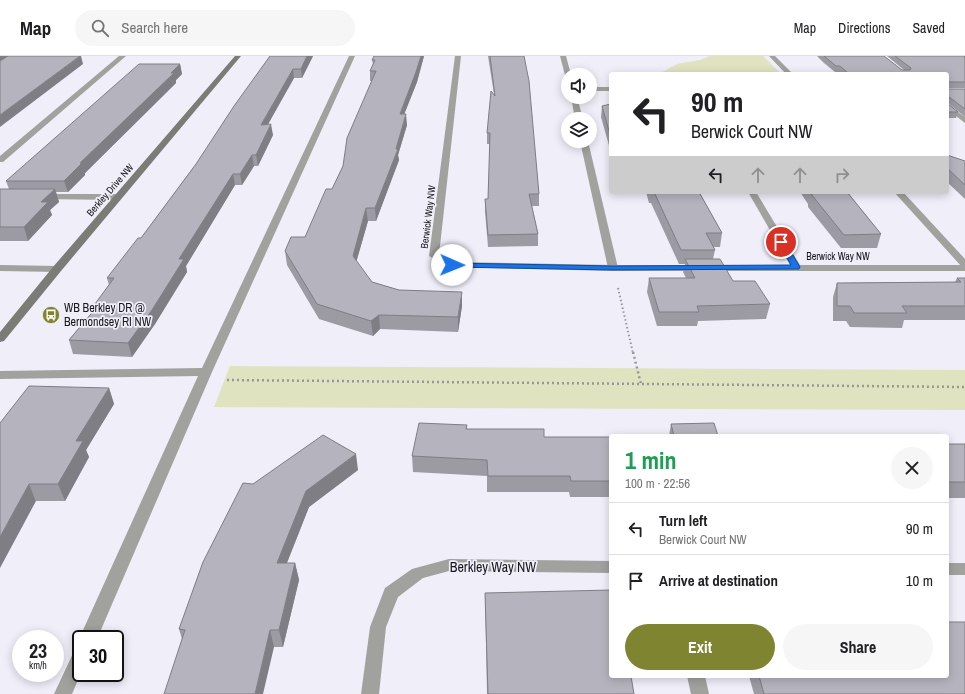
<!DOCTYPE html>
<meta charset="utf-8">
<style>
body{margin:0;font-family:"Archivo Narrow",sans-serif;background:#f6f6f6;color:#202124;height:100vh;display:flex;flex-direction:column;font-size:15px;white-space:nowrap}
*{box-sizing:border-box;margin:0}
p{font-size:13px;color:#757577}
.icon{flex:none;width:22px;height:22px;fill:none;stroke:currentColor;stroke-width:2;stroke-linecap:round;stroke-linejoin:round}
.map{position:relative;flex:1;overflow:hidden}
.panel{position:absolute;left:609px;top:378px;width:340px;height:244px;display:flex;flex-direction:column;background:#fff;border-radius:4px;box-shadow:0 2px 10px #0003}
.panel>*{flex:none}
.banner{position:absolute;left:609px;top:16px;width:340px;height:122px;border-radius:4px;box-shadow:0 2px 10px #0003;background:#fff;color:#202124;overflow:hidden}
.controls{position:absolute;left:561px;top:12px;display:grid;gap:8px}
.controls a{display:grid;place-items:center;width:36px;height:36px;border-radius:50%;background:#fff;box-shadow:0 2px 10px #0003;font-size:20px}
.speed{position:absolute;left:12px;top:574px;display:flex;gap:8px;font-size:20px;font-weight:700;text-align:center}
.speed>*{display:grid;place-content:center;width:52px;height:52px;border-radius:50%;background:#fff;box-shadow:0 2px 10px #0003;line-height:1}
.speed small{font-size:10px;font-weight:400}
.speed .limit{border:2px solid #111;border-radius:6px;background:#fff;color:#111}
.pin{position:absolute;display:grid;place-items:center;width:34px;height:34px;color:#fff;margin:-17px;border:2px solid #fff;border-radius:50%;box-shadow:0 1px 4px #0007}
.me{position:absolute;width:44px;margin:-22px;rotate:91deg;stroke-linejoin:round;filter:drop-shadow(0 0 3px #0008)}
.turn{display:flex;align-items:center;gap:14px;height:84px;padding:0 16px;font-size:18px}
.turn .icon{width:52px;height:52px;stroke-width:2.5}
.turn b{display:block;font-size:28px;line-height:34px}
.lanes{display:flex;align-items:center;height:38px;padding:0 16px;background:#0003;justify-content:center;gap:20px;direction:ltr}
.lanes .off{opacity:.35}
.round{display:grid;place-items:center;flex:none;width:42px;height:42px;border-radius:21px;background:#f6f6f6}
.head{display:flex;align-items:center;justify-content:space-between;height:68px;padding:0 16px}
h1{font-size:24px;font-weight:800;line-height:30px;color:#1e9e55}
.action{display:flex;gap:8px;margin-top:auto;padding:8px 16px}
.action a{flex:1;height:46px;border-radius:24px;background:#7e8430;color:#fff;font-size:16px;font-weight:800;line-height:46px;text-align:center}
.action a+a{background:#f6f6f6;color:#202124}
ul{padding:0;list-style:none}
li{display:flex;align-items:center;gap:12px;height:52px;padding:0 16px;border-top:1px solid #e0e0e0}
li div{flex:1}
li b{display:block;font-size:15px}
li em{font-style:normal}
header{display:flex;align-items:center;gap:24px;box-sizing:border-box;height:56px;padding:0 20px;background:#fff;border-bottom:1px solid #e0e0e0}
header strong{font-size:19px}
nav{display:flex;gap:22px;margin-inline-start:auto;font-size:14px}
.search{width:280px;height:36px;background:#f6f6f6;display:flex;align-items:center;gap:10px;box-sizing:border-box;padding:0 14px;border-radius:22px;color:#757577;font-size:15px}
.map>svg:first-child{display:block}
.green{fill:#dfe3c0}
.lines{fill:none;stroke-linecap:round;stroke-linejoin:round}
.path-far1{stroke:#97969e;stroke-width:2;stroke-dasharray:1.5 2.5;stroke-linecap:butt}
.path{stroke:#97969e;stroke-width:2.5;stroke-dasharray:2 3;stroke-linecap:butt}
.lane{fill:#a1a19d;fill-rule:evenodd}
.street{fill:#a1a19d;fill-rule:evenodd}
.secondary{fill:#7b7c76;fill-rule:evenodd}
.wall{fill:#9c9ba3}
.shaded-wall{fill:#7f7e85}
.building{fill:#b5b4be;stroke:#7f7e85}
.route{fill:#1a73e8;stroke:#114b97}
.labels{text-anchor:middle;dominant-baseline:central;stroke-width:3.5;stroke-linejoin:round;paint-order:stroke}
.far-street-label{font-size:10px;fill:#18171b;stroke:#efeef9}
.poi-label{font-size:12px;fill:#18171b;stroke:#efeef9;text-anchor:start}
.near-street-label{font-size:14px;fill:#18171b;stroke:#efeef9}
</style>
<header>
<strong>Map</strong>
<div class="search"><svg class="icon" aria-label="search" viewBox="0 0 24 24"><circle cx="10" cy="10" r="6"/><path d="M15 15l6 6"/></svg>Search here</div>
<nav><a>Map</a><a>Directions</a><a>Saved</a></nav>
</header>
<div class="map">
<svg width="965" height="638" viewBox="0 0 965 638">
<rect width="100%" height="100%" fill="#efeef9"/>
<path class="green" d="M 710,0 L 763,0 L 781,18 L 659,18 L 677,8 L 700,4 Z
M 230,310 L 965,314 L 965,354 L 214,351 Z"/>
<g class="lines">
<path class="path-far1" d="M 618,232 L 633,297"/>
<path class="path" d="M 633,296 L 641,328
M 227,324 L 965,331"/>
<path class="lane" d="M 119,0 L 126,0 L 3,106 L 0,106 L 0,100 Z
M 349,0 L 355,0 L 212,316 L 97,583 L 81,583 L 81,586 L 79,583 L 198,320 L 0,323 L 0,315 L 202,312 Z
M 560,0 L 566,0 L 571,19 L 568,19 L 568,21 L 565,19 Z
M 769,0 L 775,0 L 793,18 L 786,18 Z
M 590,31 L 611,31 L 611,35 L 590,35 Z
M 571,41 L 577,41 L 583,63 L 575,63 Z
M 580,85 L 588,85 L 618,212 L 617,214 L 609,214 L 608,212 Z
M 894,136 L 903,136 L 965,203 L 965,212 L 962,211 Z
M 42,138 L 118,138 L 122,141 L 118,144 L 39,143 L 38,141 L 39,139 Z
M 81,591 L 81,617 L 72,638 L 54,638 L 75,593 Z
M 687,620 L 705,620 L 709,638 L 691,638 Z"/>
<path class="street" d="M 455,0 L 461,0 L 439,199 L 454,206 L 613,209 L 790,209 L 748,136 L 756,136 L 800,209 L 965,209 L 965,215 L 613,215 L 449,211 L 429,200 Z
M 947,48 L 965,61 L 965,67 L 947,53 Z
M 0,209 L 57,210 L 62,213 L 57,216 L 0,215 Z
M 449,503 L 611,505 L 611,517 L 449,515 L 423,522 L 398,541 L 386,571 L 379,638 L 361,638 L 370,571 L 385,532 L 412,513 Z
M 947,507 L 965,507 L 965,519 L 947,519 Z"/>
<path class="secondary" d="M 235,0 L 241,0 L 61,215 L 4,285 L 0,286 L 0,276 L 53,211 Z"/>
</g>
<path class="wall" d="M 270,0 L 313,0 L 302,22 L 294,22 L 268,68 L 273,79 L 258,110 L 254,110 L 242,129 L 235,129 L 186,210 L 187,216 L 155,268 L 132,301 L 73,298 L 69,284 L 93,255 L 92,252 L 109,229 L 107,222 L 141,182 L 196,108 Z
M 374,0 L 424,0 L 417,26 L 404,58 L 407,69 L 398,99 L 399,104 L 376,165 L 368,165 L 356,206 L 372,226 L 399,234 L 462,250 L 458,276 L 380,273 L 373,280 L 319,263 L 287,209 L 285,195 L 305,181 L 332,133 L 343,110 L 372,25 L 370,25 L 370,15 L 373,8 L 372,4 Z
M 488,0 L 524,0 L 539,138 L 539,150 L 532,150 L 538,178 L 538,190 L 488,191 L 485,155 L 485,143 L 488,143 L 490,88 L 487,88 L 487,77 L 494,38 Z
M 817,0 L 884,0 L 902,14 L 904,14 L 887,0 L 965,0 L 965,32 L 948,32 L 949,33 L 965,33 L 965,61 L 948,47 L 948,48 L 958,56 L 956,62 L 947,62 L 947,18 L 841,18 L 839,16 L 835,16 L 824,7 Z
M 180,8 L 182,18 L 176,24 L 176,27 L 85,117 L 85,119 L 68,136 L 56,136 L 59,146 L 50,154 L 52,159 L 28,185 L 0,185 L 0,133 L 9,133 L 6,125 Z
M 611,48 L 611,93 L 610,93 L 601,61 L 602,50 Z
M 947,99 L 965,105 L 965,143 L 947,126 Z
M 646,136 L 699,136 L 722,177 L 720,191 L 713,191 L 715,194 L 713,203 L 733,225 L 770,248 L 766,263 L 698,265 L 697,270 L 657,270 L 647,236 L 649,222 L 686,222 L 683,216 L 685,208 L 679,208 L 651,147 L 649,147 Z
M 800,136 L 850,136 L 849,138 L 881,178 L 877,192 L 841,192 L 808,151 L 808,148 Z
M 957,222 L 965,222 L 965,264 L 904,264 L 902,272 L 850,271 L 846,265 L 833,265 L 833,241 L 837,227 L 955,226 Z
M 109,332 L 114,348 L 86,394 L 89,401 L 65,445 L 36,445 L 0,367 Z
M 671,368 L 718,380 L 669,380 Z
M 467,369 L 467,373 L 544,381 L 611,381 L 611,441 L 570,441 L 569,436 L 487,436 L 487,420 L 413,416 L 412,400 Z
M 947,388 L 965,388 L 965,442 L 947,442 Z
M 358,414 L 309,451 L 287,507 L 295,507 L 299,524 L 283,591 L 274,591 L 182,583 L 179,573 L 253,428 Z
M 485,537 L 634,638 L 487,638 Z
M 749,620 L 947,620 L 965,638 L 754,638 Z"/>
<path class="shaded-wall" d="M 0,0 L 12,0 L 0,7 Z
M 80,0 L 81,0 L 83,8 L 0,71 L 0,59 Z
M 307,0 L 313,0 L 302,22 L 301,13 Z
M 421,0 L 424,0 L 417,26 L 400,69 L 400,58 Z
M 180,8 L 182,18 L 176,24 L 176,27 L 85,117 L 85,119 L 68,136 L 64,125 L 80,107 Z
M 293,13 L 294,22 L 262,79 L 261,69 Z
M 406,58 L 407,69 L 398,99 L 399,104 L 376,165 L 375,152 L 396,93 Z
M 271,68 L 273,79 L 258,110 L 256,99 Z
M 252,99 L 254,110 L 242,129 L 240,118 Z
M 233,118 L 235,129 L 186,210 L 187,216 L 155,268 L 132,301 L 128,287 L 179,203 Z
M 55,133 L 59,146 L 50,154 L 52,159 L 28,185 L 24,171 L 41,146 Z
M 366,152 L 368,165 L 354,214 L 353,200 Z
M 462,236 L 462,250 L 458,276 L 458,261 Z
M 379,259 L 380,273 L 373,280 L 371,265 Z
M 109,332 L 114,348 L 86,394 L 89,401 L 65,445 L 58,428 L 76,385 Z
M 356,398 L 358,414 L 309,451 L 280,524 L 277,507 L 306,435 Z
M 29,428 L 36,445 L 0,512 L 0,481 Z
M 295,507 L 299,524 L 283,591 L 279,574 Z
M 270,574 L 274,591 L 263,638 L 255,638 Z"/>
<path class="building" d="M 8,0 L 80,0 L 0,59 L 0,5 Z
M 270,0 L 307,0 L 301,13 L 293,13 L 261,69 L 271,68 L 256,99 L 252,99 L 240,118 L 233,118 L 179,203 L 184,203 L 152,254 L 128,287 L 69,284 L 96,252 L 92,252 L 114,222 L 107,222 L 138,182 L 141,182 L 196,108 L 234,50 Z
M 374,0 L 421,0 L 416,16 L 400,58 L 406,58 L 396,93 L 398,93 L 375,152 L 366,152 L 353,200 L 372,226 L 399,234 L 462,236 L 458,261 L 379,259 L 371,265 L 317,248 L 285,195 L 291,181 L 305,181 L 326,133 L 332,133 L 343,110 L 347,82 L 376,15 L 370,15 L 375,4 L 372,4 Z
M 490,0 L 524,0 L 529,25 L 539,138 L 529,138 L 538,178 L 488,179 L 485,143 L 488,143 L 490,77 L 487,77 L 491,35 L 495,40 Z
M 824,0 L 884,0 L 902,14 L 910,14 L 911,12 L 895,0 L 965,0 L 965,1 L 964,1 L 965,2 L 965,26 L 948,26 L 947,31 L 949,33 L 965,33 L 965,53 L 949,41 L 948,48 L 958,56 L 947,56 L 947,18 L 849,18 L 840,10 L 836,10 Z
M 139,8 L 180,8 L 171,17 L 174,17 L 80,107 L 82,107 L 64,125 L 6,125 Z
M 611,48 L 611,82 L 602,50 Z
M 947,99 L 965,105 L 965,129 L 947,112 Z
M 0,133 L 55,133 L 41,146 L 48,146 L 24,171 L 0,171 Z
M 654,136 L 699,136 L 722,177 L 706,177 L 715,194 L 681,194 Z
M 811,136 L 847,136 L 881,178 L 844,179 L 811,138 L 813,138 Z
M 685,203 L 720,203 L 733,225 L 755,225 L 770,248 L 697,250 L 699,256 L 659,256 L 649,222 L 695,222 Z
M 957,222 L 965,222 L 965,250 L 902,250 L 907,257 L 854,257 L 850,250 L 837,250 L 837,227 L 961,226 Z
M 29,330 L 109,332 L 76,385 L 83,385 L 58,428 L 29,428 L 0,481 L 0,367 Z
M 419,367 L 467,369 L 466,373 L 544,373 L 544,381 L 611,381 L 611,425 L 571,425 L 570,420 L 488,420 L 487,404 L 412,400 Z
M 714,367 L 718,380 L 674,380 L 671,368 Z
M 323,379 L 356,398 L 306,435 L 277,507 L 295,507 L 279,574 L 270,574 L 255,638 L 164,638 L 185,574 L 179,573 L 203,506 L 243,427 L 253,428 Z
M 947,388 L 965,388 L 965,426 L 947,426 Z
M 611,534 L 611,620 L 631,620 L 634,638 L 488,638 L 485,537 Z
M 947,566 L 965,566 L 965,638 L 764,638 L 759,620 L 947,620 Z"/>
<path class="route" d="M 781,183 L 785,186 L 800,211 L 799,213 L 613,214 L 452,211 L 448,209 L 452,207 L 613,210 L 791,209 L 778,186 Z"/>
<defs>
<symbol id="bus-disc" viewBox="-11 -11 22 22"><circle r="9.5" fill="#7e8430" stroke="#efeef9"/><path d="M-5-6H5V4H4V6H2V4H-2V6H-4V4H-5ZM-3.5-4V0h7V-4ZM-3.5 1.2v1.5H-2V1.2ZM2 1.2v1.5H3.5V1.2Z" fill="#fff"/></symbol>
</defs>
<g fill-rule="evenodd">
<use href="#bus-disc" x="41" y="249" width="20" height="20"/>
</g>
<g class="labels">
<g class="far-street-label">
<text transform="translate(110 134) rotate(-49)">Berkley Drive NW</text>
<text transform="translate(428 161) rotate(-83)">Berwick Way NW</text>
<text x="838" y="200">Berwick Way NW</text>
</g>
<g class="poi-label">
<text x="64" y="252">WB Berkley DR @<tspan x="64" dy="14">Bermondsey RI NW</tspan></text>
</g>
<g class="near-street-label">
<text x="493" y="511">Berkley Way NW</text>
</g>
</g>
</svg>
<div class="controls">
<a><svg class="icon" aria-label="sound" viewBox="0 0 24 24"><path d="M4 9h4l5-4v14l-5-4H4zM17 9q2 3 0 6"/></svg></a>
<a><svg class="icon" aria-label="layers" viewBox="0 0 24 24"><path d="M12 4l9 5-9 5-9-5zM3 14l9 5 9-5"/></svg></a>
</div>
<div class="speed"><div>23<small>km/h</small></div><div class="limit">30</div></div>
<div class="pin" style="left:781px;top:186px;background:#d93025"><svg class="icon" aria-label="arrive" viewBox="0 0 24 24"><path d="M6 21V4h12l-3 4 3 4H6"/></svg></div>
<svg class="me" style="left:452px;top:209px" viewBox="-20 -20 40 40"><circle r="19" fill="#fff"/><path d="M0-13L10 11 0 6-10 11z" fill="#1a73e8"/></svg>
<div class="banner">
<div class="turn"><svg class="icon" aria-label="left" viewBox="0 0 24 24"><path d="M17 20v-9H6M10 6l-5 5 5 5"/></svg><div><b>90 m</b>Berwick Court NW</div></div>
<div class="lanes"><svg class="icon" aria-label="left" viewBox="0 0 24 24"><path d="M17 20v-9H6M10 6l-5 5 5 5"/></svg><svg class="icon off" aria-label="ahead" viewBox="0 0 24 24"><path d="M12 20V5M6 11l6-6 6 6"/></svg><svg class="icon off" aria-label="ahead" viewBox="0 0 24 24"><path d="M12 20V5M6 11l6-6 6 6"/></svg><svg class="icon off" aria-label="right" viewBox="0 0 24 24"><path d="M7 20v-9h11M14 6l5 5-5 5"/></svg></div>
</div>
<section class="panel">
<div class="head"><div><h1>1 min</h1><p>100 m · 22:56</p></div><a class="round"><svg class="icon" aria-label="close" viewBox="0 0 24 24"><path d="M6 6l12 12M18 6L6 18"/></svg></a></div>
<ul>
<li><svg class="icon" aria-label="left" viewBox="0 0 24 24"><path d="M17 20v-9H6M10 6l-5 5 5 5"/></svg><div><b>Turn left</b><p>Berwick Court NW</p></div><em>90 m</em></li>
<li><svg class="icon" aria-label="arrive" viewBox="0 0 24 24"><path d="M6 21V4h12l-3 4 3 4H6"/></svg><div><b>Arrive at destination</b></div><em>10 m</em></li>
</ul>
<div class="action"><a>Exit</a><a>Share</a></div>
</section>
</div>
